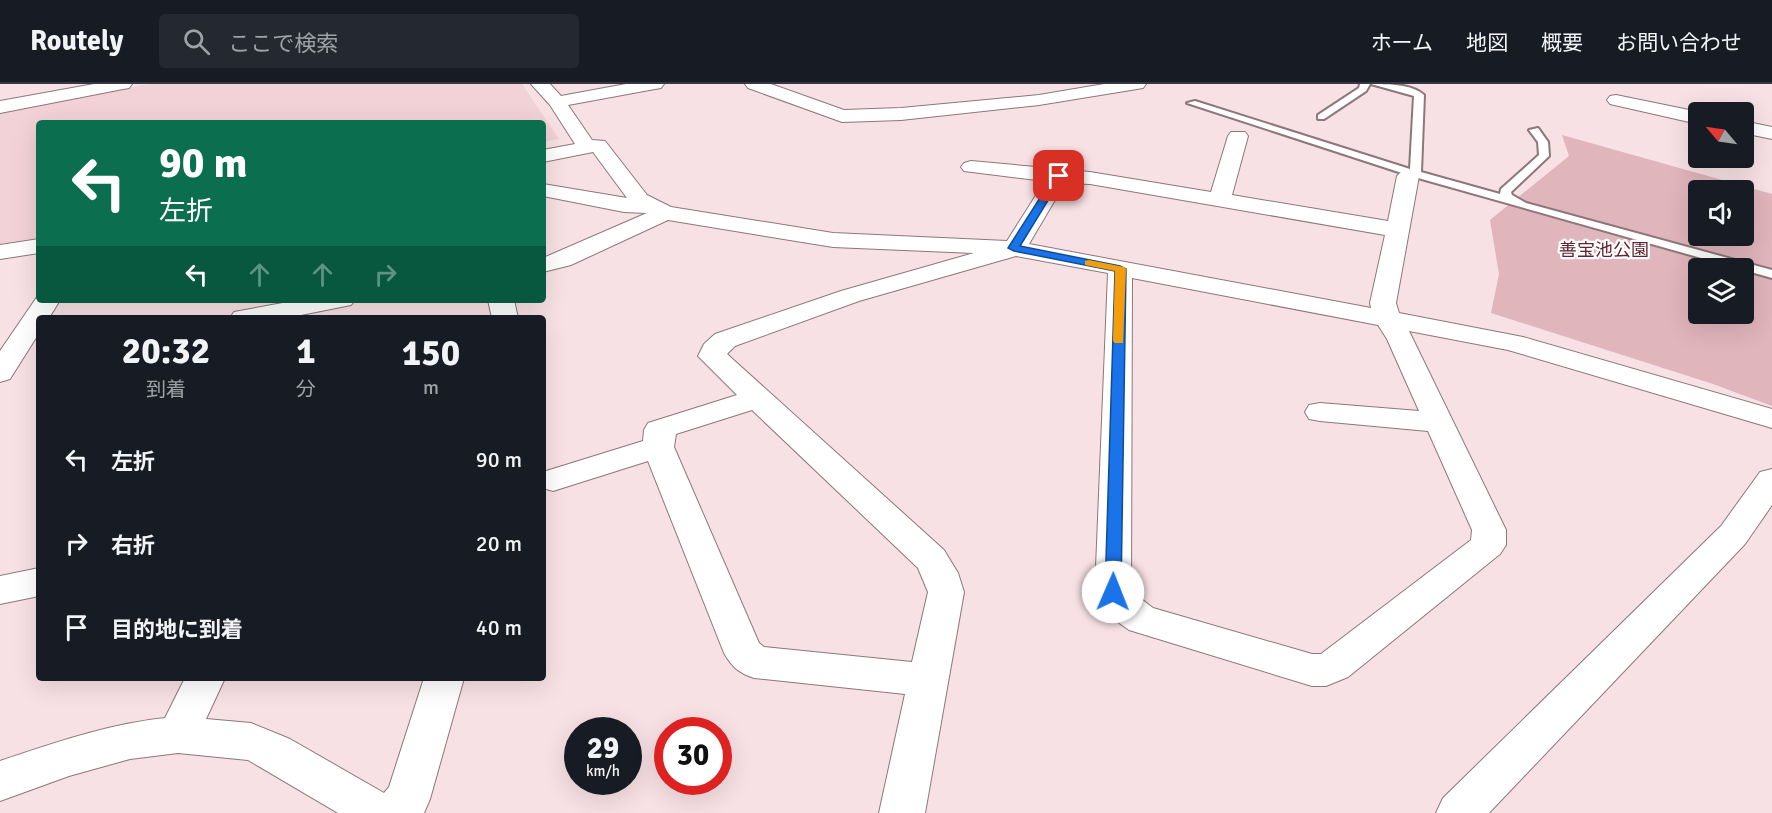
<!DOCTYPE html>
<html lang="ja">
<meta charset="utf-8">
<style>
body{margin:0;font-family:Signika,"Noto Sans JP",sans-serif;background:#242831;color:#f1f3f6;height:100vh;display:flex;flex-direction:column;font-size:22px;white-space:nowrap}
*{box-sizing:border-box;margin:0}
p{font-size:20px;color:#9ea1a6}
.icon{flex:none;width:33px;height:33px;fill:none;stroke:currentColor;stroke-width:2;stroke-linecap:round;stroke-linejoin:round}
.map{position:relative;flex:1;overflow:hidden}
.details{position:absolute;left:36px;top:231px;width:510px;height:366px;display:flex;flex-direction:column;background:#171b24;border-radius:6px;box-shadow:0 6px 24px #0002}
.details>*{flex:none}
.hud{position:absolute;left:36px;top:36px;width:510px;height:183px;border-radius:6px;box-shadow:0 6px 24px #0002;background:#0b6e4f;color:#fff;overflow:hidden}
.needle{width:39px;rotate:299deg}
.fabs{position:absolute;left:1688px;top:18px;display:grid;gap:12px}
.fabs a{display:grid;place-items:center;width:66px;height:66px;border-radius:6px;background:#171b24;box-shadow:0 6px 24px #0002;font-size:30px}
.speed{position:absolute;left:564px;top:633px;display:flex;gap:12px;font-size:30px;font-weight:700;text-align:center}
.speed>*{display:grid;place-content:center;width:78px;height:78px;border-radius:50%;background:#171b24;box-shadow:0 6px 24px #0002;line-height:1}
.speed small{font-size:15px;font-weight:400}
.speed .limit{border:9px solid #d22;background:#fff;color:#111}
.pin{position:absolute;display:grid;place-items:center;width:51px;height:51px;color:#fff;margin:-26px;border-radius:12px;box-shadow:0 3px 9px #0006}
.me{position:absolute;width:66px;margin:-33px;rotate:1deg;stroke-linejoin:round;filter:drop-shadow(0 0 4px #0008)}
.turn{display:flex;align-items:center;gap:21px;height:126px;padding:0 24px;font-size:27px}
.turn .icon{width:78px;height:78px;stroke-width:2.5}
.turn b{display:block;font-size:42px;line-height:51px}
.lanes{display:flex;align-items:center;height:57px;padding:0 24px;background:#0003;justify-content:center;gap:30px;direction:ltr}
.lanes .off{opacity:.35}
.eta{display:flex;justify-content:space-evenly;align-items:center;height:102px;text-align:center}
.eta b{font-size:36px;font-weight:700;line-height:42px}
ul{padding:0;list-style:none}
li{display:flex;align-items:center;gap:18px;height:84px;padding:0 24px}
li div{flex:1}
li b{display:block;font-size:22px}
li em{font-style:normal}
header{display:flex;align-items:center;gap:36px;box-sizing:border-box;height:84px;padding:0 30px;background:#171b24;border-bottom:2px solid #363941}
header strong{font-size:28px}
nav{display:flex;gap:33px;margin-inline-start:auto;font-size:21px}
.search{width:420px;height:54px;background:#242831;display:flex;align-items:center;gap:15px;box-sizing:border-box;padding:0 21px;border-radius:6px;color:#9ea1a6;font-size:22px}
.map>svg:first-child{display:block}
.built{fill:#f2d2d6}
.green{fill:#e0b5bb;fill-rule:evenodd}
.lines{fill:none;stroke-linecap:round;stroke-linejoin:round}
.service-casing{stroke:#8c777a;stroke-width:4}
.minor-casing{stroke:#8c777a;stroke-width:2}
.service{fill:#fff;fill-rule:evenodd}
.minor{fill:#fff;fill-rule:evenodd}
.route{fill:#1a73e8;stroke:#114b97;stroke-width:1.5}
.slow{fill:#f59e0b}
.labels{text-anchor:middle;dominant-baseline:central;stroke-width:4.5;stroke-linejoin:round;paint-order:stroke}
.far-park-label{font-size:18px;fill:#612332;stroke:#fff}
</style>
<header>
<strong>Routely</strong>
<div class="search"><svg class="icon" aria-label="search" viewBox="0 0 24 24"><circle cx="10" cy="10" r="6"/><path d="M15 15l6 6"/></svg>ここで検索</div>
<nav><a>ホーム</a><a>地図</a><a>概要</a><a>お問い合わせ</a></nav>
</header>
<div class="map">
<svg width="1772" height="729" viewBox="0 0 1772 729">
<rect width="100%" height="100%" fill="#f8e1e4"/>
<path class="built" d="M 149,0 L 522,0 L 559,55 L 543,58 L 543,39 L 39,39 L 39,154 L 0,160 L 0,28 Z"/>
<path class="green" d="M 1562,51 L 1772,110 L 1772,322 L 1713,300 L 1491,229 L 1499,190 L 1490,136 L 1569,72 ZM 1698,106 L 1743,106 L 1743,152 L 1698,152 ZM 1698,184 L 1743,184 L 1743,230 L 1698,230 Z"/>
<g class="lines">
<defs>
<path id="service" d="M 1360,0 L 1370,0 L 1366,7 L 1324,35 L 1318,35 L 1318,31 L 1359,4 Z
M 1371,0 C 1388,0 1412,0 1424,11 L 1421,88 L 1500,110 L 1501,105 L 1539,71 L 1538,58 L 1529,46 L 1538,44 L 1548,58 L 1549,72 L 1511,108 L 1512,111 L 1526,119 L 1772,186 L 1772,194 L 1411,92 L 1187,19 L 1195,17 L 1410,85 L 1414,12 Z"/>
<path id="minor" d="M 94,0 L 132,0 L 129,4 L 123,5 L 0,29 L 0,17 Z
M 531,0 L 550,0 L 561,12 L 626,0 L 664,0 L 661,4 L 655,5 L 568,21 L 592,56 L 605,57 L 647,111 L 671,123 L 833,149 L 1007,157 L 1045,97 L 964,87 L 961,83 L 964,79 L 971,77 L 1090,88 L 1211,108 L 1228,52 L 1231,48 L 1245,48 L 1248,52 L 1232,111 L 1388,137 L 1397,92 L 1401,88 L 1408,86 L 1415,88 L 1419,92 L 1396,219 L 1399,229 L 1523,253 L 1772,325 L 1772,344 L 1508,266 L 1409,247 L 1506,446 L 1506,461 L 1500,470 L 1348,593 L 1326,602 L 1312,602 L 1129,546 L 1108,531 L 1095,508 L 1108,189 L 1016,172 L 859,217 L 735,262 L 727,270 L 944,466 L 958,489 L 964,508 L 925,729 L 879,729 L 905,610 L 754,594 C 739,589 732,583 724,569 L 648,377 L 553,407 L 543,404 L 543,388 L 643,357 L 644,346 L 648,339 L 737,311 L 698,272 L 704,260 L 715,250 L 841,207 L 974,169 L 833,163 L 668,136 L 571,181 L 543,188 L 543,174 L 647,129 L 624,128 L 543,112 L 543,100 L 627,114 L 593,68 L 543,78 L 543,66 L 575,60 L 550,21 ZM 1065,99 L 1090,100 L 1385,151 L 1370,219 L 1371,224 L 1029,160 ZM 1132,194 L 1378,241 L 1387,255 L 1419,327 L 1320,319 L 1309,321 L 1305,328 L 1309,335 L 1320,337 L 1428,347 L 1472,446 L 1471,456 L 1321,570 L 1312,570 L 1153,524 L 1131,507 ZM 752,326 L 918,484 L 928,508 L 912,578 L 764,563 L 759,559 L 674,363 L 676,350 Z
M 745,0 L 771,0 L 844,26 L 901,24 L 1039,11 L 1104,0 L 1146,0 L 1143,4 L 1137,5 L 1039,21 L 901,36 L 842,38 L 748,4 Z
M 1616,11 L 1699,28 L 1698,40 L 1610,20 L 1607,16 L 1610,12 Z
M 1743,37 L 1772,43 L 1772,55 L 1743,49 Z
M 39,155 L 39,169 L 0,175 L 0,161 Z
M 39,210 L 39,216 L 60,216 L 49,234 L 39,234 L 39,249 L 10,295 L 0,298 L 0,267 Z
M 299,216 L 355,216 L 351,221 L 286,234 L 230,234 L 234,228 Z
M 488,216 L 514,216 L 518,234 L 492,234 Z
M 1772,385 L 1772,421 L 1745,460 L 1489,729 L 1436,729 L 1443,714 L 1721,442 L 1760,388 Z
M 39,484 L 39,512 L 0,520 L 0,492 Z
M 185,594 L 225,594 L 206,635 L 251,639 L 290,655 L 384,709 L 389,703 L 424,594 L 464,594 L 430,715 L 424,729 L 338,729 L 248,676 L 178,669 L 130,675 L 69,692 L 0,717 L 0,677 C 54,659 108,640 165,634 Z"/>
</defs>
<use href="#service" class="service-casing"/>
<use href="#minor" class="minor-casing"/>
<use href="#service" class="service"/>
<use href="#minor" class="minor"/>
</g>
<path class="route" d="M 1059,89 L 1063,92 L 1020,162 L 1120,182 L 1126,185 L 1121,508 L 1119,513 L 1108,513 L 1105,508 L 1115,187 L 1014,167 L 1008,164 L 1054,92 Z"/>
<path class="slow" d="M 1089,176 L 1124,183 L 1126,185 L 1123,259 L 1115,259 L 1113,257 L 1115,187 L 1085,181 L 1085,177 Z"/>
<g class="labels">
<g class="far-park-label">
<text x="1604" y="166">善宝池公園</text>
</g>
</g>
</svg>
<div class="fabs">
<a><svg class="needle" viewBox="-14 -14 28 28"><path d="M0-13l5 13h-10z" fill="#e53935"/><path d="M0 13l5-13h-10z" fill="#9ea1a6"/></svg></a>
<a><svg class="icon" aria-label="sound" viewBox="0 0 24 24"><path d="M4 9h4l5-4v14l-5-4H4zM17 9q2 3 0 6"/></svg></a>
<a><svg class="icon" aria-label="layers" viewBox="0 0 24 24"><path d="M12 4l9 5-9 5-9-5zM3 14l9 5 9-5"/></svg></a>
</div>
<div class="speed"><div>29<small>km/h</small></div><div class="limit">30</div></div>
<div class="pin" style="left:1059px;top:92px;background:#d93025"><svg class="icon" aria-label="arrive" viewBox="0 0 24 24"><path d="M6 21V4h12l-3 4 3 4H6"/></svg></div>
<svg class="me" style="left:1113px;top:508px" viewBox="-20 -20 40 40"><circle r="19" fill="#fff"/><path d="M0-13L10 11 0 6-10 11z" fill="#1a73e8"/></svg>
<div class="hud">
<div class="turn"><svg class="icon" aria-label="left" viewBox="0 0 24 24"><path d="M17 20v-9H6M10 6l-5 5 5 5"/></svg><div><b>90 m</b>左折</div></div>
<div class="lanes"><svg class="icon" aria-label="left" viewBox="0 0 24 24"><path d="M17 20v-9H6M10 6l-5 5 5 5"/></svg><svg class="icon off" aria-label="ahead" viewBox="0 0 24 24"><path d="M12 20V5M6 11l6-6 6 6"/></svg><svg class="icon off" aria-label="ahead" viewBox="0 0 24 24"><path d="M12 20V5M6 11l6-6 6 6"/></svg><svg class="icon off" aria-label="right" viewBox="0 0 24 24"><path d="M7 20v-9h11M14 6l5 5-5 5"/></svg></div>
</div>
<section class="details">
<div class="eta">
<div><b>20:32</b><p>到着</p></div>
<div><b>1</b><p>分</p></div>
<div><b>150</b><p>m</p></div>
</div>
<ul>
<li><svg class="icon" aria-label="left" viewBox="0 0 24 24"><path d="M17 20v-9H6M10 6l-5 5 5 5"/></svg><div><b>左折</b></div><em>90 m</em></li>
<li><svg class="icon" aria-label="right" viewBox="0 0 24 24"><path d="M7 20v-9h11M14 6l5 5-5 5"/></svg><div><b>右折</b></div><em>20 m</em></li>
<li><svg class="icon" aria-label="arrive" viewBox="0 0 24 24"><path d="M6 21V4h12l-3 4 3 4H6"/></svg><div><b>目的地に到着</b></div><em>40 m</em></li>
</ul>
</section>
</div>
